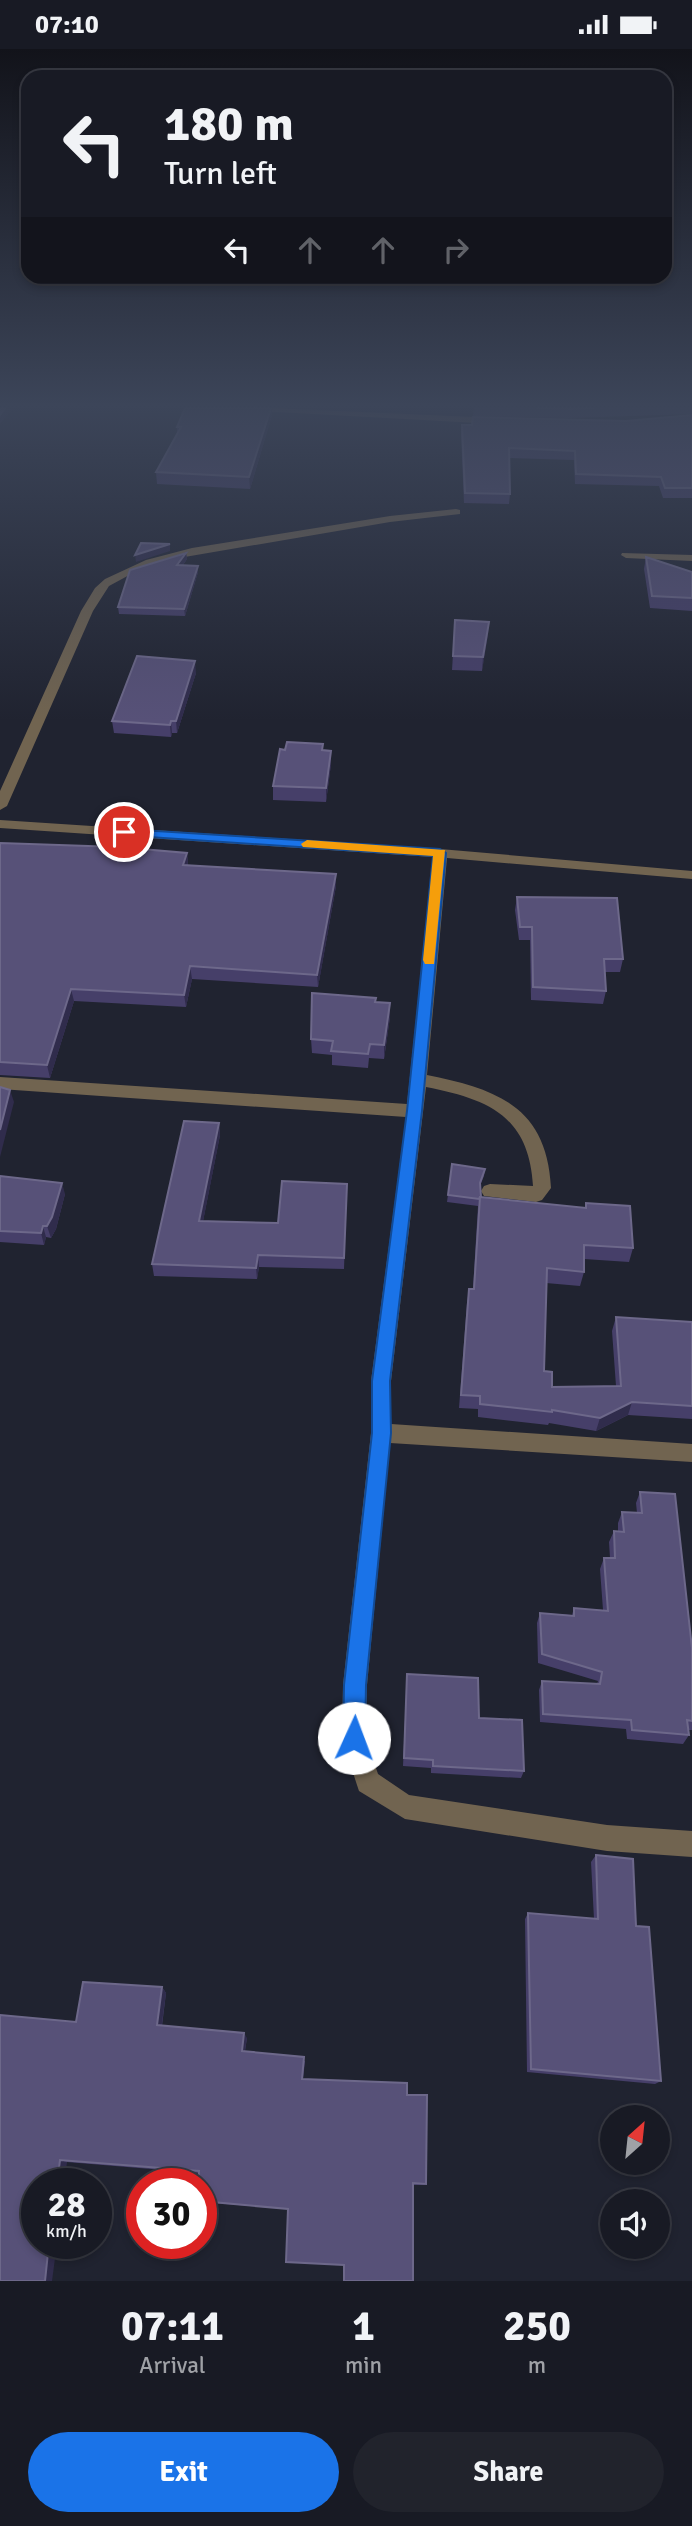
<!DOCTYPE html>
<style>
body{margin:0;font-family:Signika,sans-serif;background:#21232c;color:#f1f3f6;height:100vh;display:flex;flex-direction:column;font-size:26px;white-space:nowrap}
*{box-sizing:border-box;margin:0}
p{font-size:23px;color:#9fa1a6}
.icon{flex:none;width:38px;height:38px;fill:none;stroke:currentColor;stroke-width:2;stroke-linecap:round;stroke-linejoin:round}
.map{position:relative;height:2232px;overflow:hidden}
.panel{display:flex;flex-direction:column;background:#181a24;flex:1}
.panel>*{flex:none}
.hud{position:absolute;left:21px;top:21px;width:651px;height:214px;border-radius:21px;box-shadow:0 4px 10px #0003,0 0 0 2px #363841;background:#181a24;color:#f1f3f6;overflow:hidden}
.needle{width:46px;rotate:27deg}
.controls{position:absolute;left:600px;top:2056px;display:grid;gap:14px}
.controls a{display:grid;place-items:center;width:70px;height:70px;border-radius:50%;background:#181a24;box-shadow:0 4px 10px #0003,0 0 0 2px #363841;font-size:35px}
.speed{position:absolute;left:21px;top:2119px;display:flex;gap:14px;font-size:35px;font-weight:700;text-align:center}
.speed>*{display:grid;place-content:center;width:91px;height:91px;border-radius:50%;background:#181a24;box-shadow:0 4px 10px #0003,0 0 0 2px #363841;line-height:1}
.speed small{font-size:18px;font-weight:400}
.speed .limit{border:10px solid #d22;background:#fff;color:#111}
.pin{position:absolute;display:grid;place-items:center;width:60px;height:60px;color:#fff;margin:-30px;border:4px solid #fff;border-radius:50%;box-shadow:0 2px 7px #0007}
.me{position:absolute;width:77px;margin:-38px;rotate:2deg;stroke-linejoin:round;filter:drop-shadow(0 0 5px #0008)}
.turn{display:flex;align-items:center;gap:24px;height:147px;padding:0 28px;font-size:32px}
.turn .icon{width:91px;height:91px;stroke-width:2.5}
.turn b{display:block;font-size:49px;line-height:60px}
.lanes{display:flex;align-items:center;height:66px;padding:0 28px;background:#0003;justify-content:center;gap:35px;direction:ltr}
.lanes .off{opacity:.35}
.eta{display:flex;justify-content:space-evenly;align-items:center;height:119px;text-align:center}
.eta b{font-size:42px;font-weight:700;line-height:49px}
.primary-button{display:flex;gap:14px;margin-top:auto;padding:14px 28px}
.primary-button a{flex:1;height:80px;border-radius:42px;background:#1a73e8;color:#fff;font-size:28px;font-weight:700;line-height:80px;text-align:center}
.primary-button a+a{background:#21232c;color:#f1f3f6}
.status{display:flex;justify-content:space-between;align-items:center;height:49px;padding:0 35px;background:#181a24;direction:ltr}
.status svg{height:19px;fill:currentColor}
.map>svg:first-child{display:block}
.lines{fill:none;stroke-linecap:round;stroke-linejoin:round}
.street{fill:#716450;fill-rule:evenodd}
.wall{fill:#463f69}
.shaded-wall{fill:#302c4c}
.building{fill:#575178;stroke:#6d688a;stroke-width:2}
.route{fill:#1a73e8;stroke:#114b97;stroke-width:2}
.slow{fill:#f59e0b}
</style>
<div class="status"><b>07:10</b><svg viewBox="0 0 49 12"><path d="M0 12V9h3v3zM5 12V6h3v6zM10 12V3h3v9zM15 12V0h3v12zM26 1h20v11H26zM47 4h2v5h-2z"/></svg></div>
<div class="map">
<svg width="692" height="2232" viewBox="0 0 692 2232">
<rect width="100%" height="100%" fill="#202330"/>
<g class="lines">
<path class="street" d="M 201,359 L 272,359 L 496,369 L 500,372 L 496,375 Z
M 456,460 L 460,461 L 460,465 L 390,473 L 173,510 L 133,524 L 109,537 L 93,562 L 7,757 L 0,761 L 0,742 L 81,562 L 95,539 L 105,530 L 146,511 L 192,499 L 390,467 Z
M 622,504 L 692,506 L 692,512 L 626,509 L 621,506 Z
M 0,771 L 440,800 L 692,822 L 692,830 L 447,809 L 427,1026 C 496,1040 547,1057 551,1139 L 542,1151 L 536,1153 L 484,1147 L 481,1142 L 484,1137 L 490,1135 L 533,1137 C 529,1066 487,1050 426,1038 L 391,1332 L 391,1375 L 692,1395 L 692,1413 L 390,1394 L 367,1636 L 366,1689 L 378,1725 L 409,1746 L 607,1776 L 692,1782 L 692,1808 L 607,1802 L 405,1770 L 359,1742 L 356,1733 L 342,1689 L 343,1636 L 371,1384 L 371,1332 L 406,1068 L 0,1040 L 0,1028 L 407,1055 L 433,808 L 0,779 Z"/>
</g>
<path class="wall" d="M 185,359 L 272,359 L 272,366 L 250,440 L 157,435 L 156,423 L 177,384 L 177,378 Z
M 474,359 L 692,359 L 692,365 L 569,369 L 473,367 Z
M 692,366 L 692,449 L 663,449 L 659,437 L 575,435 L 574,411 L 509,409 L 510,445 L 509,455 L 464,454 L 461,385 L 462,376 L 626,372 Z
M 186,504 L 187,510 L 183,516 L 198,523 L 185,567 L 119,565 L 118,558 Z
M 646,508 L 692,523 L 692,562 L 650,559 L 644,520 Z
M 455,571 L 489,573 L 482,622 L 452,621 Z
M 196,624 L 177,684 L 172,684 L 171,688 L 114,684 L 112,672 Z
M 323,695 L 323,701 L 331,702 L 331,715 L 326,753 L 273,751 L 273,737 L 285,701 Z
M 0,794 L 187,804 L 188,816 L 336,837 L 318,938 L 192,930 L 186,958 L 74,952 L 50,1029 L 0,1026 Z
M 517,848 L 623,910 L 620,923 L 604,923 L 606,942 L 603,955 L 531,951 L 530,891 L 519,891 L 515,861 Z
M 376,953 L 390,954 L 390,968 L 384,1010 L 369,1009 L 368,1019 L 332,1016 L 332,1006 L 312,1004 L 311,990 Z
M 219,1074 L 220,1086 L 203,1172 L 278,1174 L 347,1135 L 344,1220 L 259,1218 L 257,1230 L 154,1227 L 152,1215 Z
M 452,1115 L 485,1120 L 484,1127 L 480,1137 L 481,1148 L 585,1159 L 586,1154 L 633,1199 L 629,1213 L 584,1210 L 584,1223 L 580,1237 L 546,1234 L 544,1322 L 552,1338 L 616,1337 L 612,1282 L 616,1268 L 692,1273 L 692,1370 L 628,1366 L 596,1382 L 549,1374 L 548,1376 L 478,1368 L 478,1360 L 459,1359 L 467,1254 L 469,1240 L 473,1240 L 478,1157 L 447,1153 Z
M 0,1127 L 65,1145 L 56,1180 L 51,1189 L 46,1188 L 44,1196 L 0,1193 Z
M 640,1443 L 692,1599 L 692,1681 L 688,1681 L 689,1686 L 683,1695 L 627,1690 L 626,1680 L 540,1673 L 539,1641 L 542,1632 L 597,1635 L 598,1632 L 538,1614 L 537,1574 L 540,1564 L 572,1566 L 574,1559 L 603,1561 L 600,1520 L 604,1509 L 610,1509 L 609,1493 L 614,1482 L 618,1483 L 618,1474 L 622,1463 L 637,1464 L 636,1454 Z
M 407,1625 L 479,1669 L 524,1722 L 521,1729 L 431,1724 L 431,1719 L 403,1717 Z
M 596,1806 L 636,1877 L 661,2032 L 655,2035 L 527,2023 L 525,1870 L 528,1864 L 594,1870 L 591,1813 Z
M 162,1938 L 166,1944 L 162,1977 L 247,1989 L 245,2002 L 305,2012 L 303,2030 L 407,2046 L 426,2135 L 424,2136 L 413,2136 L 344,2216 L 288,2160 L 201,2153 L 201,2135 L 199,2124 L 67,2113 L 0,2232 L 76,1973 Z"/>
<path class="shaded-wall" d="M 5,359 L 13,359 L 0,375 L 0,366 Z
M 271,359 L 272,359 L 272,366 L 250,440 L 249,428 Z
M 170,495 L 170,502 L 136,513 L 135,506 Z
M 186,504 L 187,510 L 178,523 L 177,516 Z
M 198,517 L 198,523 L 185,567 L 184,560 Z
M 489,573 L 488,586 L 482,622 L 483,608 Z
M 195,612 L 196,624 L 177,684 L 176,672 Z
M 171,672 L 172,684 L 171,688 L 170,676 Z
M 331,702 L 331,715 L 326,753 L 326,739 Z
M 187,804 L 188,817 L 183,816 Z
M 336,825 L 336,837 L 318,938 L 317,926 Z
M 190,917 L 192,930 L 186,958 L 184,946 Z
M 71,940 L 74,952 L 50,1029 L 47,1016 Z
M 390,954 L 390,968 L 384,1010 L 384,996 Z
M 10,1041 L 14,1053 L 0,1108 L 0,1081 Z
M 219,1074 L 220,1086 L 201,1183 L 199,1172 Z
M 62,1134 L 65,1145 L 56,1180 L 51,1189 L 47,1177 Z
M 43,1177 L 46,1188 L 44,1196 L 41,1184 Z
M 258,1206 L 259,1218 L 257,1230 L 256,1219 Z
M 632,1353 L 628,1366 L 596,1382 L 600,1369 Z
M 162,1938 L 166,1944 L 161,1981 L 157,1976 Z
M 244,1984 L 247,1989 L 244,2006 L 242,2002 Z
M 60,2111 L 67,2113 L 64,2135 L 57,2135 Z
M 49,2194 L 57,2194 L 52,2232 L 45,2232 Z"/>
<path class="building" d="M 0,359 L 5,359 L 0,366 Z
M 185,359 L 271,359 L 249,428 L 156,423 L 181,378 L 177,378 Z
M 537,359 L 594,359 L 571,360 Z
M 692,366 L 692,439 L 665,439 L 661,428 L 576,425 L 575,402 L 509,399 L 510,445 L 465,444 L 462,376 L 472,376 L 473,368 L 626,372 Z
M 141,494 L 170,495 L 135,506 Z
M 186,504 L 177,516 L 198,517 L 184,560 L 118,558 L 130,521 Z
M 646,508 L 692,523 L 692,549 L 652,547 Z
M 455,571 L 489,573 L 483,608 L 453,607 Z
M 137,607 L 195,612 L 176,672 L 171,672 L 170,676 L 112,672 Z
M 287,693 L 323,695 L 322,701 L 331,702 L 326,739 L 273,737 L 280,700 L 285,701 Z
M 0,794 L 118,798 L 187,804 L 183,816 L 336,825 L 317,926 L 190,917 L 184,946 L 71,940 L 47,1016 L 0,1013 Z
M 517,848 L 617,849 L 623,910 L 604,910 L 606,942 L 533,938 L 532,878 L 520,878 Z
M 312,944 L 376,949 L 375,953 L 390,954 L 384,996 L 370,995 L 368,1005 L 331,1002 L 333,992 L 311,990 Z
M 0,1038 L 10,1041 L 0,1081 Z
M 184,1072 L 219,1074 L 199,1172 L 278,1174 L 282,1132 L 347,1135 L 344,1209 L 258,1206 L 256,1219 L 152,1215 Z
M 452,1115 L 485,1120 L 480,1134 L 481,1148 L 480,1148 L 479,1150 L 448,1146 Z
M 0,1127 L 62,1134 L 52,1168 L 47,1177 L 43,1177 L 41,1184 L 0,1182 Z
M 480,1148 L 586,1159 L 586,1154 L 630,1157 L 633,1199 L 584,1196 L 584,1223 L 547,1219 L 544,1322 L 552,1323 L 552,1338 L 621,1337 L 616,1268 L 692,1273 L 692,1357 L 632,1353 L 600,1369 L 552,1361 L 552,1363 L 480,1355 L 480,1347 L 461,1346 L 469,1240 L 474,1240 Z
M 640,1443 L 675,1445 L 692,1599 L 692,1672 L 687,1671 L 689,1686 L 632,1681 L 631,1671 L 543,1665 L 542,1632 L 600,1635 L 602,1623 L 542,1605 L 540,1564 L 574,1567 L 574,1559 L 608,1562 L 604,1509 L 615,1509 L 614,1482 L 624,1483 L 622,1463 L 642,1464 Z
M 407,1625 L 478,1629 L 479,1669 L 522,1671 L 524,1722 L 433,1717 L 433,1711 L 404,1709 Z
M 596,1806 L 633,1810 L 636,1877 L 649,1878 L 661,2032 L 531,2020 L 528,1864 L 598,1870 Z
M 83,1933 L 162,1938 L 157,1976 L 244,1984 L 242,2002 L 304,2008 L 302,2030 L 407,2034 L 407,2046 L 427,2046 L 426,2135 L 413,2134 L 413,2232 L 344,2232 L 344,2216 L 286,2213 L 288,2160 L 201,2152 L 201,2135 L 198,2135 L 199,2122 L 60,2111 L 57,2135 L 37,2135 L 37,2194 L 49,2194 L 45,2232 L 0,2232 L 0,1966 L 76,1973 Z"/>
<linearGradient id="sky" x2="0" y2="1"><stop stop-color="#12131a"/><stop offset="0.53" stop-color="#3c4559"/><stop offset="1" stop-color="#3c4559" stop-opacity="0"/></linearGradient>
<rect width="692" height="672" fill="url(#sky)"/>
<path class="route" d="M 124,780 L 440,800 L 446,804 L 422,1062 L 390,1332 L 391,1384 L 366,1636 L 365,1689 L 361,1697 L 354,1700 L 346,1697 L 343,1689 L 344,1636 L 372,1384 L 372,1332 L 407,1062 L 433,807 L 119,786 L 117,783 Z"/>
<path class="slow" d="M 307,791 L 445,801 L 434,915 L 425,915 L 423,911 L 433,807 L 303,798 L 301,795 Z"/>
</svg>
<div class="controls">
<a><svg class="needle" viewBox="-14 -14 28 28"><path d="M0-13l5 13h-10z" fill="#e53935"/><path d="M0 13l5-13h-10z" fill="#9fa1a6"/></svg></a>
<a><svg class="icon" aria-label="sound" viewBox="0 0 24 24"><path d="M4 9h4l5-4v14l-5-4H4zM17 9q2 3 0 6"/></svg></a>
</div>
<div class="speed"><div>28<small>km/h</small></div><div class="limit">30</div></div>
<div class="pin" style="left:124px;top:783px;background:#d93025"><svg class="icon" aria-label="arrive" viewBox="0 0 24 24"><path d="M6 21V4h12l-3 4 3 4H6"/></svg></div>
<svg class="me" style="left:354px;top:1689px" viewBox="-20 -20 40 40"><circle r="19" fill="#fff"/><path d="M0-13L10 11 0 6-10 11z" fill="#1a73e8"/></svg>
<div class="hud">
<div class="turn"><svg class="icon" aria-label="left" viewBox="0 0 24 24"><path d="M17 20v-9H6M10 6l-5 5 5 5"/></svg><div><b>180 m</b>Turn left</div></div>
<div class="lanes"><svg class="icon" aria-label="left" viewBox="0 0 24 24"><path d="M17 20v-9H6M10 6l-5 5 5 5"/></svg><svg class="icon off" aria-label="ahead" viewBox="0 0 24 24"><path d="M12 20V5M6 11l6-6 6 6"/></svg><svg class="icon off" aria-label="ahead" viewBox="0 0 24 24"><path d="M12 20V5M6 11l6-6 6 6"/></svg><svg class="icon off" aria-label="right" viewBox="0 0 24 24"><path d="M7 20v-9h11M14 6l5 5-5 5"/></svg></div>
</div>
</div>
<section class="panel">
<div class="eta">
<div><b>07:11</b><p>Arrival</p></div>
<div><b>1</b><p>min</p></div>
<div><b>250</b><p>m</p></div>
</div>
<div class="primary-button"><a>Exit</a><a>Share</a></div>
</section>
